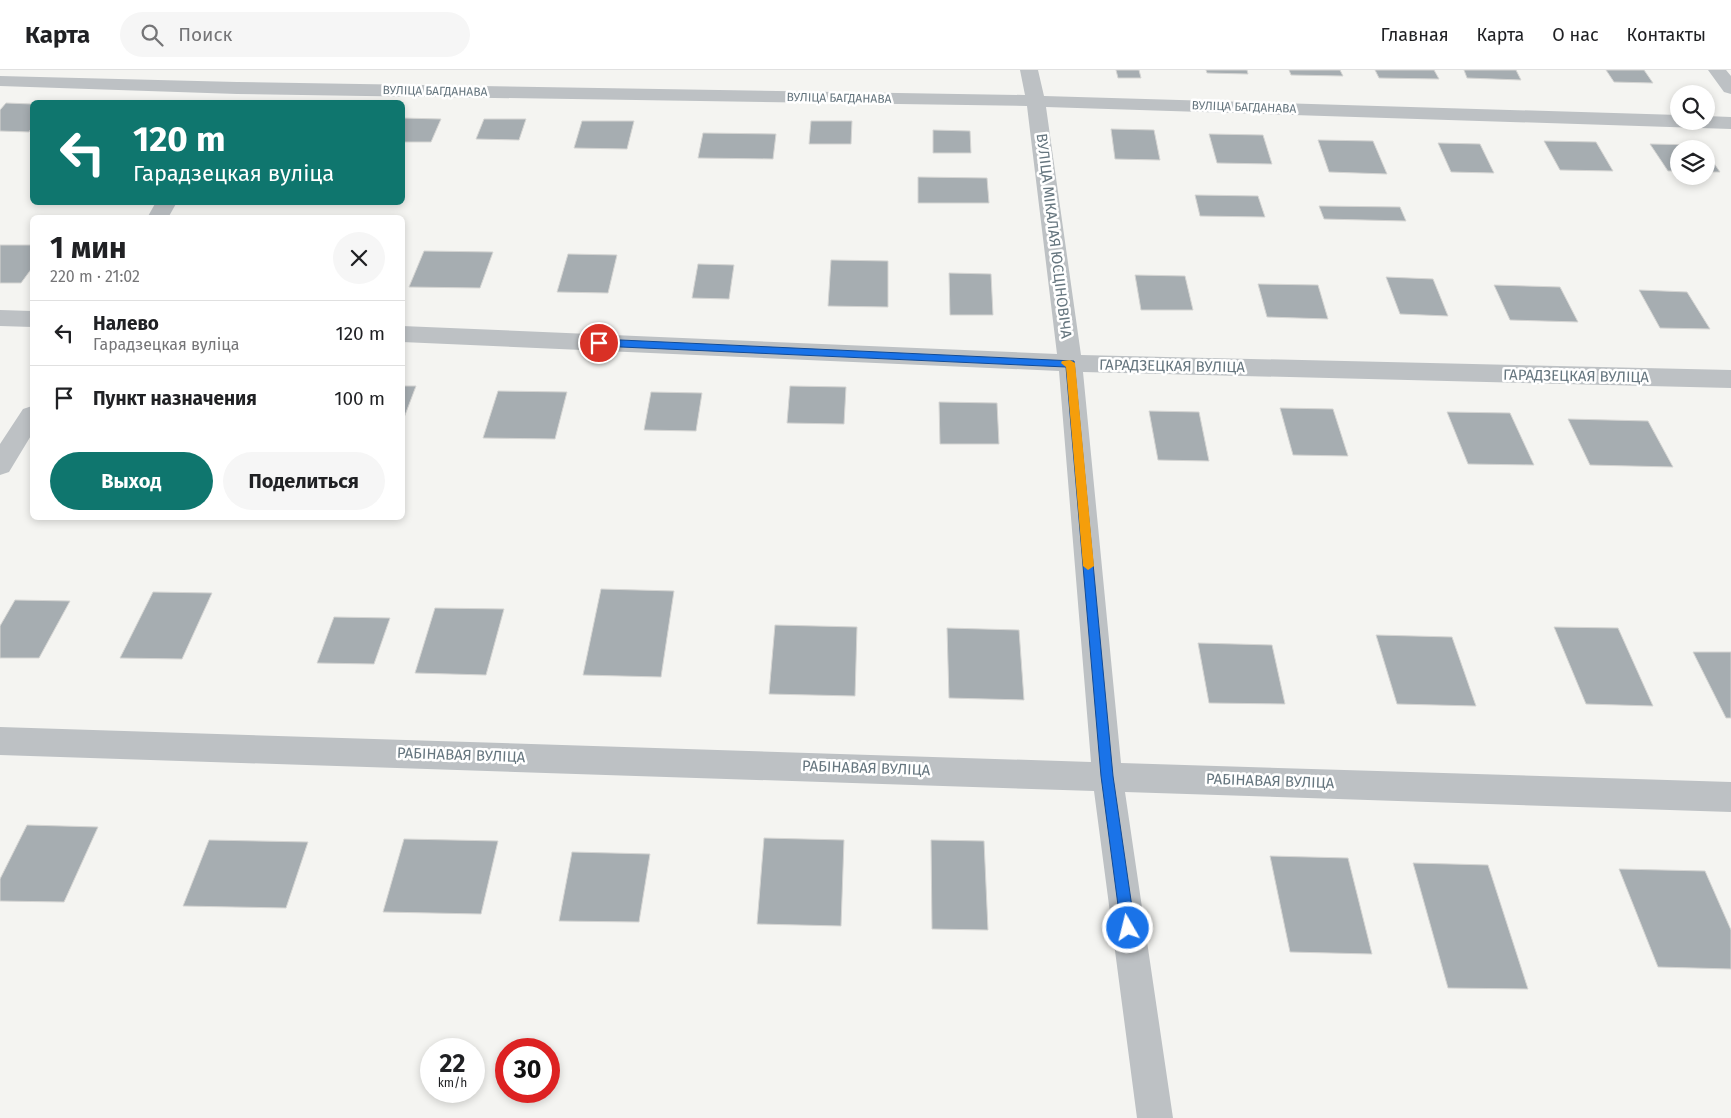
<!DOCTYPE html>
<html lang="ru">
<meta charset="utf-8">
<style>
body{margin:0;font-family:"Fira Sans",sans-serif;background:#f6f6f6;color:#202124;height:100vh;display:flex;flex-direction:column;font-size:19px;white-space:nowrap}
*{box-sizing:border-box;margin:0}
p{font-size:16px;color:#757577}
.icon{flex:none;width:28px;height:28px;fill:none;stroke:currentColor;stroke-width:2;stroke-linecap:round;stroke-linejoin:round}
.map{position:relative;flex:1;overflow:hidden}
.details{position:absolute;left:30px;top:145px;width:375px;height:305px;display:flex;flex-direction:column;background:#fff;border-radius:8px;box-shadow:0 2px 8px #0003}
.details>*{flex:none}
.banner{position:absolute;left:30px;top:30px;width:375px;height:105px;border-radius:8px;box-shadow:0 2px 8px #0003;background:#0f766e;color:#fff;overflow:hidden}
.controls{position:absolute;left:1670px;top:15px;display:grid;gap:10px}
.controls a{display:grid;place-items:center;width:45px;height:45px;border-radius:50%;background:#fff;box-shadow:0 2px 8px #0003;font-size:25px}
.speed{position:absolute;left:420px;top:968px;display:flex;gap:10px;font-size:25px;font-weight:700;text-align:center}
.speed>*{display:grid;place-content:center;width:65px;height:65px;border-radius:50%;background:#fff;box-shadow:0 2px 8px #0003;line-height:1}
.speed small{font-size:12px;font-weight:400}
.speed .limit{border:8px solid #d22;background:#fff;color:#111}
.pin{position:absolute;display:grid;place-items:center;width:42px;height:42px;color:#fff;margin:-21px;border:2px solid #fff;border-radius:50%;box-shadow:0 1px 5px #0007}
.me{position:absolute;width:55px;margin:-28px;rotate:352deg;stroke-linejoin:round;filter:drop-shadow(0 0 4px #0008)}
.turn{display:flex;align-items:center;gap:18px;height:105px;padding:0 20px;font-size:22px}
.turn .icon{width:65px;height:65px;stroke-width:2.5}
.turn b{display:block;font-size:35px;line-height:42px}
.round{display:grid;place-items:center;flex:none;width:52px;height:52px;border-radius:26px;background:#f6f6f6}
.headline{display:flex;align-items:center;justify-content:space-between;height:85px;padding:0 20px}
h1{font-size:30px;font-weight:700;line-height:38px}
.primary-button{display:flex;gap:10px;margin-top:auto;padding:10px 20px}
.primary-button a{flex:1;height:58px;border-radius:30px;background:#0f766e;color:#fff;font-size:20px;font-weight:700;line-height:58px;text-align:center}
.primary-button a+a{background:#f6f6f6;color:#202124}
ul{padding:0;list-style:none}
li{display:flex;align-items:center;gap:15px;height:65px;padding:0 20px;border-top:1px solid #e0e0e0}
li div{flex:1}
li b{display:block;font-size:19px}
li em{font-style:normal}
header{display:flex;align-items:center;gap:30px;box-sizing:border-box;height:70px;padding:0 25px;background:#fff;border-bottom:1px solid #e0e0e0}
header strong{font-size:24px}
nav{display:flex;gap:28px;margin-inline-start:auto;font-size:18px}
.search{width:350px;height:45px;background:#f6f6f6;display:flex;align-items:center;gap:12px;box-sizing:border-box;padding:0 18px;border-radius:28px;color:#757577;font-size:19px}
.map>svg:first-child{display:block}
.building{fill:#a6adb1;stroke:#d5d5d3}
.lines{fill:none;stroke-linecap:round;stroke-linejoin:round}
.minor{fill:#bdc1c4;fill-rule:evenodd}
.route{fill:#1a73e8;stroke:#114b97}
.slow{fill:#f59e0b}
.labels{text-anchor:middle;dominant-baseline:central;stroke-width:5;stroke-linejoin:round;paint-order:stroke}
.far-street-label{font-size:12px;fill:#66767f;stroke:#fff}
.street-label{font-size:15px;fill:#66767f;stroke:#fff}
</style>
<header>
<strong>Карта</strong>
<div class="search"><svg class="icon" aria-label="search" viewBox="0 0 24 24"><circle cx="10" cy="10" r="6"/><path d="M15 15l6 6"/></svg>Поиск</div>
<nav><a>Главная</a><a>Карта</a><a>О нас</a><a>Контакты</a></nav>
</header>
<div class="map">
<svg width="1731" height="1048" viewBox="0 0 1731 1048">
<rect width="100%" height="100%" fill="#f4f4f1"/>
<path class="building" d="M 1116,0 L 1139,0 L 1141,8 L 1118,8 Z
M 1206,0 L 1247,0 L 1248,4 L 1207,3 Z
M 1289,0 L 1340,0 L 1343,6 L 1291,5 Z
M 1375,0 L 1434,0 L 1439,9 L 1379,8 Z
M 1464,0 L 1516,0 L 1521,10 L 1467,8 Z
M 1606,0 L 1644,0 L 1653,13 L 1614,12 Z
M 6,33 L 32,34 L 32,57 L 29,62 L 0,61 L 0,40 Z
M 402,48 L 441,49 L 431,72 L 402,72 Z
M 484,49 L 526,49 L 519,70 L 476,69 Z
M 582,51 L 634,51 L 627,79 L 574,78 Z
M 811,51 L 852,51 L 851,74 L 809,74 Z
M 1111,59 L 1154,60 L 1160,90 L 1115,89 Z
M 933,60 L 970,61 L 971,83 L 933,83 Z
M 703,63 L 776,64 L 773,89 L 698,88 Z
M 1209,64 L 1263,65 L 1272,94 L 1217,93 Z
M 1318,70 L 1373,71 L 1387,104 L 1329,102 Z
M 1544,71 L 1596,72 L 1613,101 L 1560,100 Z
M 1438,73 L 1480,74 L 1494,103 L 1451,102 Z
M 1650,74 L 1701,75 L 1704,79 L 1679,79 L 1679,101 L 1668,101 Z
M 1706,82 L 1720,102 L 1706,102 Z
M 918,107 L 987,108 L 989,133 L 918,133 Z
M 1195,125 L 1258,126 L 1265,147 L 1200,146 Z
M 1319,136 L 1400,137 L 1406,151 L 1324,149 Z
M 0,175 L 32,175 L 32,198 L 21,213 L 0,213 Z
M 424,181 L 493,182 L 480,218 L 409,217 Z
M 568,184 L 617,185 L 608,223 L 557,222 Z
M 831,190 L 888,191 L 888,237 L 828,236 Z
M 698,194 L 734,195 L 729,229 L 692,228 Z
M 949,203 L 991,204 L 993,245 L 950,245 Z
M 1135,205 L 1185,206 L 1193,240 L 1141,240 Z
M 1386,207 L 1433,209 L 1448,246 L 1400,244 Z
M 1258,214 L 1318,215 L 1328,249 L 1267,247 Z
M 1494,215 L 1560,217 L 1578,252 L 1510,250 Z
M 1639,220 L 1687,222 L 1710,259 L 1660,258 Z
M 402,316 L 416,316 L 402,353 Z
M 790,316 L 846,317 L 844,354 L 787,353 Z
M 498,321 L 567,322 L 555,369 L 483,368 Z
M 651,322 L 702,323 L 696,361 L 644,360 Z
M 939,332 L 997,333 L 999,374 L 940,374 Z
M 1280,338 L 1333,339 L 1348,386 L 1293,385 Z
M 1149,341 L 1199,342 L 1209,391 L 1158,390 Z
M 1447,342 L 1510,343 L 1534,395 L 1468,394 Z
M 1568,349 L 1648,351 L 1673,397 L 1590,395 Z
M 601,519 L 674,521 L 661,607 L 583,605 Z
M 153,522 L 212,523 L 182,589 L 120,588 Z
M 15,530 L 70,531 L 39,588 L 0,588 L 0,556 Z
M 435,538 L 504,539 L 486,605 L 415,603 Z
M 334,547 L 390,548 L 374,594 L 317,593 Z
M 775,555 L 857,557 L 855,626 L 769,624 Z
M 1554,557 L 1618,558 L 1653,636 L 1586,634 Z
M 947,558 L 1019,560 L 1024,630 L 949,628 Z
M 1376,565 L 1452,567 L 1476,636 L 1397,634 Z
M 1198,573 L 1272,575 L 1285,634 L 1209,633 Z
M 1693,582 L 1731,582 L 1731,648 L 1726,648 Z
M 27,755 L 98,757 L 64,832 L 0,831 L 0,809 Z
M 764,768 L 844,770 L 841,856 L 757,854 Z
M 404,769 L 498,771 L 481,844 L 383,842 Z
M 209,770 L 308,772 L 286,838 L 183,836 Z
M 931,770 L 984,771 L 988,860 L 932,859 Z
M 572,782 L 650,784 L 639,852 L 559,851 Z
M 1270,786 L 1348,788 L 1372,884 L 1290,882 Z
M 1413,793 L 1488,795 L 1528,919 L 1448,918 Z
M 1619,799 L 1705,801 L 1731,860 L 1731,899 L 1658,897 Z"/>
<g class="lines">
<path class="minor" d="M 1020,0 L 1038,0 L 1044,26 L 1679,45 L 1679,51 L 1706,51 L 1706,46 L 1731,47 L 1731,59 L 1046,37 L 1081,285 L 1731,300 L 1731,318 L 1083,302 L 1121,693 L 1731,712 L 1731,742 L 1125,722 L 1173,1048 L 1137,1048 L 1094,721 L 0,685 L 0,657 L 1091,692 L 1059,301 L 402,272 L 402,256 L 1057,284 L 1027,36 L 237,24 L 0,16 L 0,6 L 237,12 L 1025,25 Z
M 1708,0 L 1726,0 L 1731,6 L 1731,24 L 1724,22 Z
M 156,132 L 177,132 L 168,148 L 147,148 Z
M 0,240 L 32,241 L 32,257 L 0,256 Z
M 32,336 L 32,364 L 9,402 L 0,405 L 0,374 L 23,339 Z"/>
</g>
<path class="route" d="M 599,269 L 1074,291 L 1113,706 L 1135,858 L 1133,863 L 1128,865 L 1123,863 L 1121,858 L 1101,706 L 1066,297 L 599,276 L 594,273 Z"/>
<path class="slow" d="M 1070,290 L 1075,293 L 1094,496 L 1088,500 L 1083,496 L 1066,297 L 1061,293 L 1062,291 Z"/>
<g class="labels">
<g class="far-street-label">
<text transform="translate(435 21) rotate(1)">ВУЛІЦА БАГДАНАВА</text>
<text transform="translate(839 28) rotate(1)">ВУЛІЦА БАГДАНАВА</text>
<text transform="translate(1244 37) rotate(2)">ВУЛІЦА БАГДАНАВА</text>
</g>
<g class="street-label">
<text transform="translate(1054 166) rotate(83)">ВУЛІЦА МІКАЛАЯ ЮСЦІНОВІЧА</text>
<text transform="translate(1172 296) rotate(1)">ГАРАДЗЕЦКАЯ ВУЛІЦА</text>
<text transform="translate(1576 306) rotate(1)">ГАРАДЗЕЦКАЯ ВУЛІЦА</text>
<text transform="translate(461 685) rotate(2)">РАБІНАВАЯ ВУЛІЦА</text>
<text transform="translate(866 698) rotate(2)">РАБІНАВАЯ ВУЛІЦА</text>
<text transform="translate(1270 711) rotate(2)">РАБІНАВАЯ ВУЛІЦА</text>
</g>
</g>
</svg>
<div class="controls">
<a><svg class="icon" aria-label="search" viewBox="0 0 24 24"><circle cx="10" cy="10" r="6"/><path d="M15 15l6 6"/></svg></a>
<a><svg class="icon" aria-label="layers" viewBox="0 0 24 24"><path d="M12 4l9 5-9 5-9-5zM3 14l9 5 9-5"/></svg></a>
</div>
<div class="speed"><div>22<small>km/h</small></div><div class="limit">30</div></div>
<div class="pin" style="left:599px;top:273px;background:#d93025"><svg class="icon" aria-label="arrive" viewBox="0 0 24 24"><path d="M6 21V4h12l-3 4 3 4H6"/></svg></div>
<svg class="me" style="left:1128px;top:858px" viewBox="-20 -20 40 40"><circle r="17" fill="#1a73e8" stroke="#fff" stroke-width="3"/><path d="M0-11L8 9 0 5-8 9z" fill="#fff"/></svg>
<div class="banner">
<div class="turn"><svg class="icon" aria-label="left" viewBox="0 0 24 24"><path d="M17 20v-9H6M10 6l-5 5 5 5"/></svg><div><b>120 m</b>Гарадзецкая вуліца</div></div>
</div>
<section class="details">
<div class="headline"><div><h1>1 мин</h1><p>220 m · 21:02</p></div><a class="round"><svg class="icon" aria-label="close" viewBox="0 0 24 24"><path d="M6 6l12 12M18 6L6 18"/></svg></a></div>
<ul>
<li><svg class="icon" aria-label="left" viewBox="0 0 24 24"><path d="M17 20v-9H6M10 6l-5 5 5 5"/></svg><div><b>Налево</b><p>Гарадзецкая вуліца</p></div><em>120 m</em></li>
<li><svg class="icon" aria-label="arrive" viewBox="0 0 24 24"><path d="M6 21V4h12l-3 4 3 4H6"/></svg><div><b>Пункт назначения</b></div><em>100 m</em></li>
</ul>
<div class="primary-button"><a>Выход</a><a>Поделиться</a></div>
</section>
</div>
